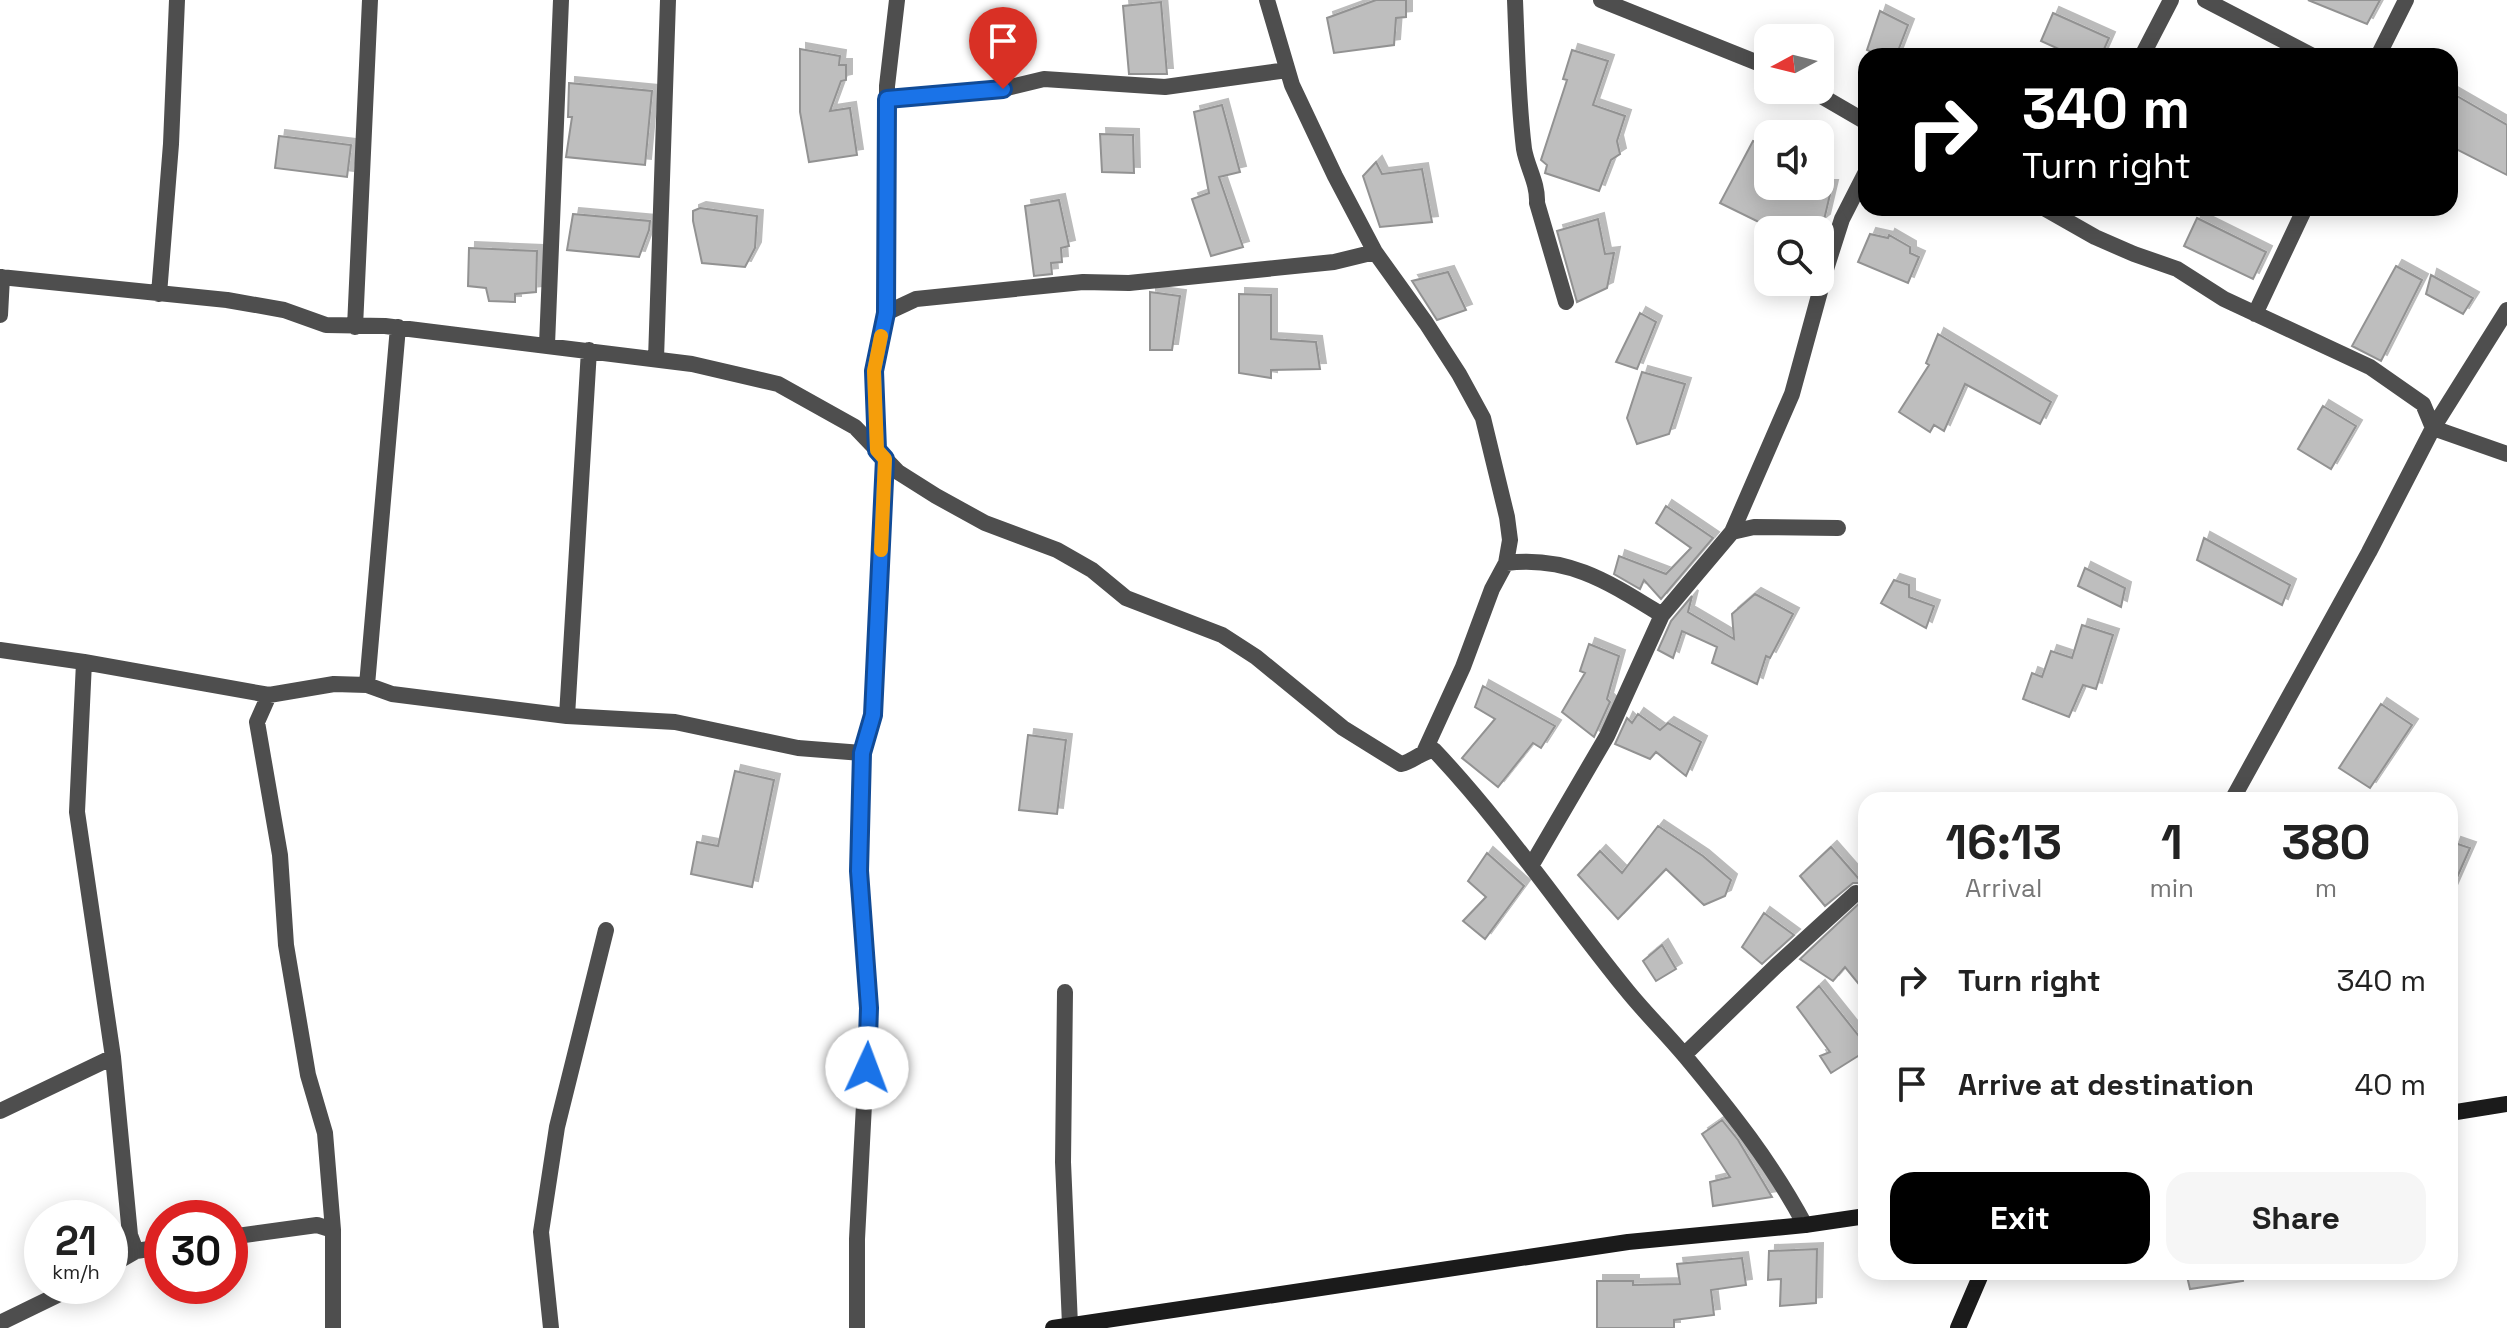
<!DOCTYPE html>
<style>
body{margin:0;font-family:"Space Grotesk",sans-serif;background:#f6f6f6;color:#222;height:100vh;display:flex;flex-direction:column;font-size:30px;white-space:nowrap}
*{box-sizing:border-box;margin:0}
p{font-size:26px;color:#767676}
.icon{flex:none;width:44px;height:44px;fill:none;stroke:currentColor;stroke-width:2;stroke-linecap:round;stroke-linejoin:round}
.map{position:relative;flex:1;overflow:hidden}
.side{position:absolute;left:1858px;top:792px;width:600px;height:488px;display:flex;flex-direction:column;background:#fff;border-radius:24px;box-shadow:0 4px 20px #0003}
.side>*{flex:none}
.banner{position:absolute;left:1858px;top:48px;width:600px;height:168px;border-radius:24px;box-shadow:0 4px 20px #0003;background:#000;color:#fff;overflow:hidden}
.needle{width:52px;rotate:263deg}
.fabs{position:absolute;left:1754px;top:24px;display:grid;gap:16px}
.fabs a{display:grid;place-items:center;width:80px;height:80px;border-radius:16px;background:#fff;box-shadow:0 4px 20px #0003;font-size:40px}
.speed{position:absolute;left:24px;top:1200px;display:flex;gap:16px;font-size:40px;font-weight:700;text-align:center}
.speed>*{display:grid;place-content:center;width:104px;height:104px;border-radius:50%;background:#fff;box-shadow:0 4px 20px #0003;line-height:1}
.speed small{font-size:20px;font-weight:400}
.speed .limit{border:12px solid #d22;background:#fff;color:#111}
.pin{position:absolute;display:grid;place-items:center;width:68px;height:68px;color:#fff;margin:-82px -34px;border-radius:50% 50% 50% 0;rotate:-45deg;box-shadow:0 0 8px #0007}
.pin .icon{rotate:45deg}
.me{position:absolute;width:88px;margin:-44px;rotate:2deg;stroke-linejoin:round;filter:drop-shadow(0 0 6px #0008)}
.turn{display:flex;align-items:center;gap:28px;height:168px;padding:0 32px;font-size:36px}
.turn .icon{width:104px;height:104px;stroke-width:2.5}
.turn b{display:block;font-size:56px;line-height:68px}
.eta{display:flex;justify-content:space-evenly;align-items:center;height:136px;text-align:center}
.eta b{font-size:48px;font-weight:700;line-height:56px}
.cta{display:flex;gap:16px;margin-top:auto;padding:16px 32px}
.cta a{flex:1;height:92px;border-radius:24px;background:#000;color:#fff;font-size:32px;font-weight:700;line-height:92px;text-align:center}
.cta a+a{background:#f6f6f6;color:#222}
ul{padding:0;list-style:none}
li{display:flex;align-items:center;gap:24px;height:104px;padding:0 32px}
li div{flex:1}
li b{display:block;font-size:30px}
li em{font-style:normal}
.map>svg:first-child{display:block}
.building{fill:#bebebe;stroke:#929292;stroke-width:2;filter:url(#shadow)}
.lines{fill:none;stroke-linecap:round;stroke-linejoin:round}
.street{stroke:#4e4e4e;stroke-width:16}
.secondary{stroke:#1b1b1b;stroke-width:16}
.route-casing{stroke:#114b97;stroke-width:20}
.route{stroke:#1a73e8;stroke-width:14}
.slow{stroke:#f59e0b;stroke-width:14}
</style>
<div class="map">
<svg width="2507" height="1328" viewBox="0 0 2507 1328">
<defs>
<filter id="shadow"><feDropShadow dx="6" dy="-6" stdDeviation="0" flood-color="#0004"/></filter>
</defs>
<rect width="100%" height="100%" fill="#fff"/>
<path class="building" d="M 1376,0 L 1406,0 L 1406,17 L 1396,18 L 1394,45 L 1334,53 L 1327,18 Z
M 2308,0 L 2380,0 L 2367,24 Z
M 1161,2 L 1167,74 L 1129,74 L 1123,6 Z
M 1880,11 L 1908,25 L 1896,56 L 1881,56 L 1867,50 Z
M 2053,13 L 2109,38 L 2101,56 L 2074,56 L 2041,41 Z
M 800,49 L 840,56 L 839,65 L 846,65 L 846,80 L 841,81 L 830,111 L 850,108 L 857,155 L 809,162 L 800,112 Z
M 1572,50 L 1608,61 L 1593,105 L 1625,116 L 1617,141 L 1620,154 L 1611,160 L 1599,191 L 1545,173 L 1547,165 L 1541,160 L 1567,80 L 1563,79 Z
M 569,83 L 652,91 L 645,165 L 566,157 L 572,117 L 568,117 Z
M 2450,92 L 2507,125 L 2507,175 L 2450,146 Z
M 1222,105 L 1240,172 L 1219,177 L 1243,247 L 1211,256 L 1192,199 L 1209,193 L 1194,112 Z
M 1100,134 L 1133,135 L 1134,173 L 1102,172 Z
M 279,136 L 351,145 L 347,177 L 275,168 Z
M 1753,141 L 1768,146 L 1768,186 L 1832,186 L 1824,220 L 1811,230 L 1775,230 L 1720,203 Z
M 1376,162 L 1382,174 L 1422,169 L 1432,222 L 1380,227 L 1363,176 Z
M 1059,200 L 1069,246 L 1061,248 L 1062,262 L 1051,263 L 1052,274 L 1034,276 L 1025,206 Z
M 700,208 L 757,216 L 755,248 L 745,267 L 702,263 L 693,221 L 693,211 Z
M 573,214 L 650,221 L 649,230 L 639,257 L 567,250 Z
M 2197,218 L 2266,252 L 2253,279 L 2184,246 Z
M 1598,219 L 1605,254 L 1614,253 L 1607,288 L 1577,302 L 1557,231 Z
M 1870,234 L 1888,238 L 1889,235 L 1910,247 L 1910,253 L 1919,257 L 1908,283 L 1858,262 Z
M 469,248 L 537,251 L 536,292 L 515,294 L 515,302 L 489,301 L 486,288 L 468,286 Z
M 2396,266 L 2422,280 L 2381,361 L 2352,346 Z
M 1448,272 L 1466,310 L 1437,320 L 1412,281 Z
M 2431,275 L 2473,298 L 2463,314 L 2426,294 Z
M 1150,292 L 1180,296 L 1172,350 L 1150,350 Z
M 1239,294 L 1271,295 L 1271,339 L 1316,342 L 1320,369 L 1271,370 L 1271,378 L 1239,373 Z
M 1640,313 L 1656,322 L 1637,369 L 1616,362 Z
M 1938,334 L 2051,402 L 2040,424 L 1965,384 L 1944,431 L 1934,425 L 1930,432 L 1899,412 L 1929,365 L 1926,363 Z
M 1642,372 L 1685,384 L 1669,434 L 1637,444 L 1627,418 Z
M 2323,406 L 2356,426 L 2331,469 L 2298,449 Z
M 1666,506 L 1713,538 L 1661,599 L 1644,580 L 1640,589 L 1614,574 L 1619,556 L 1666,574 L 1691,548 L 1656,523 Z
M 2204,538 L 2290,585 L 2282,605 L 2197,560 Z
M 2085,568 L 2125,588 L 2121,607 L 2078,586 Z
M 1894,580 L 1909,585 L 1909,597 L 1934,606 L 1926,628 L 1881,603 Z
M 1755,594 L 1793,614 L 1770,658 L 1766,656 L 1757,684 L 1712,663 L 1717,647 L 1682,631 L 1673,658 L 1658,650 L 1671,621 L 1692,596 L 1688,612 L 1734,639 L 1732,614 Z
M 2082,625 L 2113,635 L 2096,689 L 2083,685 L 2069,717 L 2023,699 L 2032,673 L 2042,677 L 2051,651 L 2072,658 Z
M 1589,644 L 1619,656 L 1607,699 L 1610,702 L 1594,737 L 1562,712 L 1585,673 L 1580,671 Z
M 1483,686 L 1555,726 L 1541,748 L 1533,743 L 1498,787 L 1462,758 L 1495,719 L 1475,707 Z
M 2381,704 L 2412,725 L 2370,788 L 2339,768 Z
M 1638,714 L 1660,730 L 1668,723 L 1701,742 L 1686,776 L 1656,752 L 1650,759 L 1615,744 L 1627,718 L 1632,723 Z
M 1028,735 L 1066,740 L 1057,814 L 1019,810 Z
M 735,771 L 774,780 L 752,887 L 691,874 L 697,842 L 718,846 Z
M 1658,826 L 1703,856 L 1731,880 L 1725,896 L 1704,905 L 1666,869 L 1618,919 L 1578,875 L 1600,851 L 1622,873 Z
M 2455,843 L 2470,848 L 2451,891 L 2450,857 Z
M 1831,847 L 1866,887 L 1866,889 L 1860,883 L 1853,883 L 1825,906 L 1800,876 Z
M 1487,853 L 1524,886 L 1485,939 L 1463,921 L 1486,897 L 1468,881 Z
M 1866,897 L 1866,993 L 1845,967 L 1833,981 L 1800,959 Z
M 1764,913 L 1794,935 L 1762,964 L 1742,947 Z
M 1662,945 L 1676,969 L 1656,981 L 1643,961 Z
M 1819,986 L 1866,1045 L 1866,1051 L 1831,1073 L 1820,1056 L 1830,1052 L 1797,1007 Z
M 1722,1120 L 1738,1140 L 1772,1197 L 1713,1206 L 1710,1182 L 1730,1177 L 1702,1134 Z
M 1817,1249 L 1816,1303 L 1780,1306 L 1781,1279 L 1768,1280 L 1769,1251 Z
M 1742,1258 L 1746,1285 L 1711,1290 L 1714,1315 L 1674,1320 L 1674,1328 L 1597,1328 L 1597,1281 L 1633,1281 L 1633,1285 L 1680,1284 L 1677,1264 Z
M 2186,1272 L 2242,1272 L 2243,1281 L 2190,1289 Z"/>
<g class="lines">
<path class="street" d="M 1267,0 L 1292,85 L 1335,176 L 1375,252 L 1426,323 L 1459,374 L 1483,418 L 1507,517 L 1510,540 L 1506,563 L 1492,589 L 1463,667 L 1425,750
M 1515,0 C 1517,49 1518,100 1524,149 C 1527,167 1538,183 1537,203 L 1566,302
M 1601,0 L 1768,67
M 2205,0 L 2313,56
M 2142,56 L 2171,0
M 2378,56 L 2406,0
M 1811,90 L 1866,122
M 887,99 L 1003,89 L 1044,79 L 1165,87 L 1287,70
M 2044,208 L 2095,237 L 2134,254 L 2177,269 L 2224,299 L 2370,367 L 2423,404 L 2433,428
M 0,277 L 227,300 L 284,310 L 326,325 L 385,326 L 692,364 L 778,384 L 855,427 L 898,472 L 936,496 L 985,523 L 1057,550 L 1092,570 L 1126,598 L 1222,635 L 1256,657 L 1343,728 L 1401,764 C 1414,761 1422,751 1434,750 C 1504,824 1561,909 1625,988 C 1644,1012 1666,1033 1685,1056 C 1730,1110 1772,1163 1805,1225
M 159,294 L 171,144 L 177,0
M 886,313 L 916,299 L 1083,282 L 1129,283 L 1334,262 L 1375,252
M 2255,314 L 2305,208
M 0,315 L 2,277
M 355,327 L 370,0
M 547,345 L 561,0
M 656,359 L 668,0
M 2433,428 L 2507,454
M 877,450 L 874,371 L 886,313 L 887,86 L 897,0
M 1732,532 L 1792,394 L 1827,266 L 1842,219 L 1866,172
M 1506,563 C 1569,555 1610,583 1662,615 L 1607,736 L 1531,866
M 1662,615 L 1732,532 L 1754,527 L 1838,528
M 0,650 L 84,662
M 367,685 L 398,327
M 269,695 L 257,722 L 280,855 L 286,945 L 308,1075 L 325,1133 L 333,1230 L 333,1328
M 567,716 L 589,350
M 2232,800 L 2369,552 L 2433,428 L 2507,310
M 1065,992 L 1063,1162 L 1070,1325
M 1684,1055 L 1776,966 L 1856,893
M 0,1111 L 113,1057
M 230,1237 L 317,1225 L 333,1230
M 162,1247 L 136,1251 L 130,1235 L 113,1057 L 77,812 L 84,662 L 269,695 L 334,684 L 367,685 L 392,694 L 567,716 L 675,722 L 798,748 L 862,753
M 110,1266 L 136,1251
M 0,1323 L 76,1286
M 551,1328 L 541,1232 L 557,1127 L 606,930
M 857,1328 L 857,1239 L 869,1008 L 859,871 L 862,753 L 873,715 L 885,459"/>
<path class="secondary" d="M 2450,1113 L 2507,1104
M 1053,1328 L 1628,1242 L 1805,1225 L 1866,1216
M 1958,1328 L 1982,1272"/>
</g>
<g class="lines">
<defs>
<path id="route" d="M 867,1068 L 869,1008 L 859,871 L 862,753 L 873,715 L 885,459 L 877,450 L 874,371 L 886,313 L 887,99 L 1003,89"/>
</defs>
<use href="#route" class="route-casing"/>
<use href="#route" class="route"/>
<path class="slow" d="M 881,550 L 885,459 L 877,450 L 874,371 L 881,336"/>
</g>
</svg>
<div class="fabs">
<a><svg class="needle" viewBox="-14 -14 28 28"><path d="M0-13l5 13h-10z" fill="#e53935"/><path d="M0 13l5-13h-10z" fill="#767676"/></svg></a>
<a><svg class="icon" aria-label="sound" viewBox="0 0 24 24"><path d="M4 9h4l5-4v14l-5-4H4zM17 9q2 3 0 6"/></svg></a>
<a><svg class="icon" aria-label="search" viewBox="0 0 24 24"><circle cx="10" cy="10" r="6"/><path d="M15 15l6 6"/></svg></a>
</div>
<div class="speed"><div>21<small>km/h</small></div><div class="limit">30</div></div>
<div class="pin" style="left:1003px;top:89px;background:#d93025"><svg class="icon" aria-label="arrive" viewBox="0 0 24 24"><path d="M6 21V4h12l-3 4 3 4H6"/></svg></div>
<svg class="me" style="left:867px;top:1068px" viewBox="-20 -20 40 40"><circle r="19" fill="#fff"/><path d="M0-13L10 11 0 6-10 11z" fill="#1a73e8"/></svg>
<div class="banner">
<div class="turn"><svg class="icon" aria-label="right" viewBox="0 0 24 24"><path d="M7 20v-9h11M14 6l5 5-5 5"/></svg><div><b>340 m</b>Turn right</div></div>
</div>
<section class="side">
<div class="eta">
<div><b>16:13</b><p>Arrival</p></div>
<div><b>1</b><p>min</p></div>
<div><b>380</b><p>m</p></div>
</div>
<ul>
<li><svg class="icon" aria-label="right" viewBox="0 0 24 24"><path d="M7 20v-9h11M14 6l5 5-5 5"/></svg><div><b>Turn right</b></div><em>340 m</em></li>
<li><svg class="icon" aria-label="arrive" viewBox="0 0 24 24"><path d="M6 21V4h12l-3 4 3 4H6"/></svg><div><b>Arrive at destination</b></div><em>40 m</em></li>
</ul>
<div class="cta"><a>Exit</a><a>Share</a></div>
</section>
</div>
